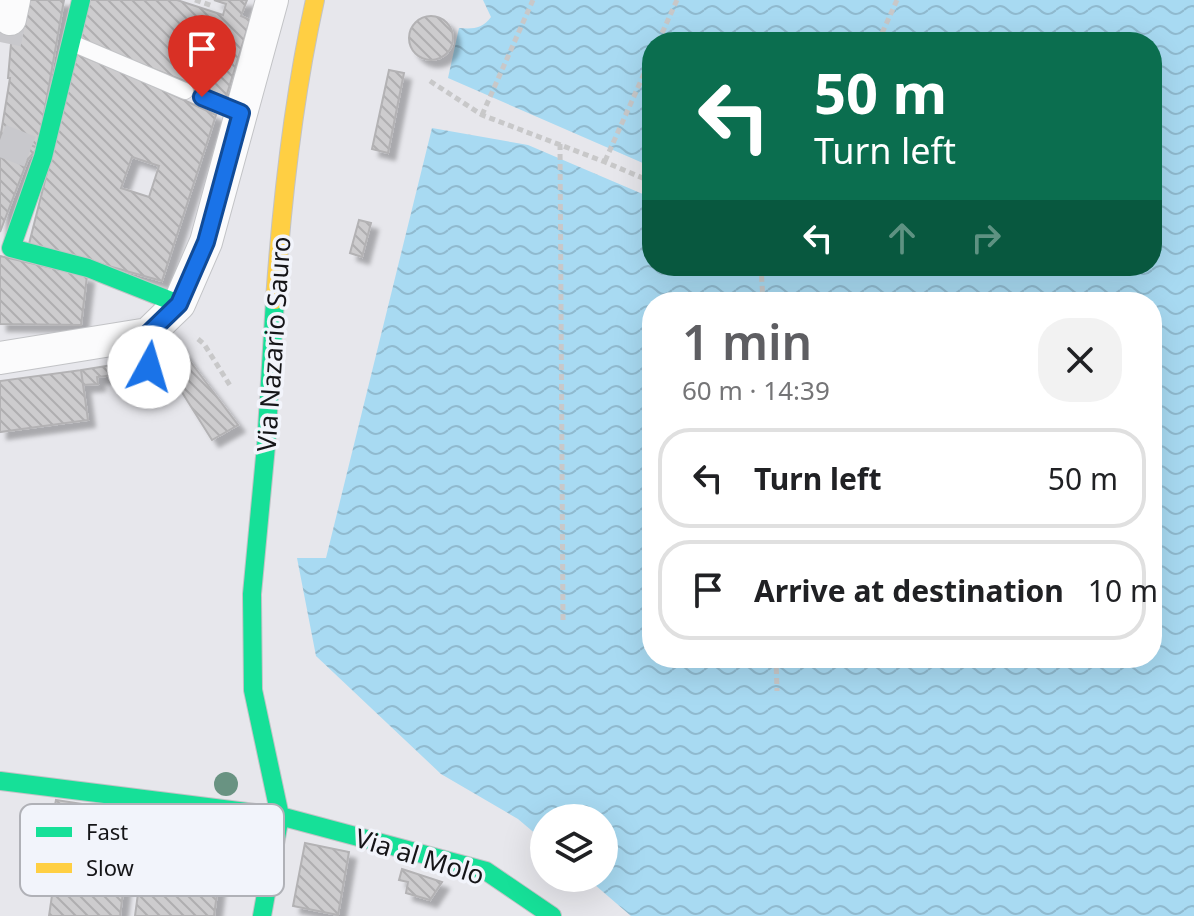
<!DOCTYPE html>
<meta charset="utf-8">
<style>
body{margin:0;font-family:"Noto Sans",sans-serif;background:#f2f2f2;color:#202124;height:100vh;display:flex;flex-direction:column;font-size:30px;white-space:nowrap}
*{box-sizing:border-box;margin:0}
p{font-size:26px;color:#757577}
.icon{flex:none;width:44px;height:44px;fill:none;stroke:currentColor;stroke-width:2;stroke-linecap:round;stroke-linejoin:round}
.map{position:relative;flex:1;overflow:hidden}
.drawer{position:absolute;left:642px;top:292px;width:520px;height:376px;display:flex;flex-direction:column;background:#fff;border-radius:32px;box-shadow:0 8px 32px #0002}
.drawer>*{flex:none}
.top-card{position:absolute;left:642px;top:32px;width:520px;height:244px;border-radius:32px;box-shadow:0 8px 32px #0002;background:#0b6e4f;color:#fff;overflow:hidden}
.buttons{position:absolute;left:530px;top:804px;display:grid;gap:16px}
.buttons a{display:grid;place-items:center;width:88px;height:88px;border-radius:50%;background:#fff;box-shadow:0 8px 32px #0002;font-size:40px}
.pin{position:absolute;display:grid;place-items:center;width:68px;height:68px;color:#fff;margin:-82px -34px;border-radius:50% 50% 50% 0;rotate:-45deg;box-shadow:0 0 8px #0007}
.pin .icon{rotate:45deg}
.me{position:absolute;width:88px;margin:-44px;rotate:6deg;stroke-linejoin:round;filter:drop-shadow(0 0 6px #0008)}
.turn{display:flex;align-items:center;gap:28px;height:168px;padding:0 40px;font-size:36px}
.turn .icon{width:104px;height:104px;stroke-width:2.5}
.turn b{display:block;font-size:56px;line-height:68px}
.lanes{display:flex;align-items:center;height:76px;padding:0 40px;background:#0003;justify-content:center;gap:40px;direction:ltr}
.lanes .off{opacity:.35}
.round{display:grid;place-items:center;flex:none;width:84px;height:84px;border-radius:32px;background:#f2f2f2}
.head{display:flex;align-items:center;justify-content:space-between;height:136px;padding:0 40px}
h1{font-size:48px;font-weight:600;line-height:60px;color:#5e5e62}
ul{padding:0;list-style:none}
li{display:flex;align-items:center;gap:24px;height:100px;margin:0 16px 12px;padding:0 24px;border:4px solid #e0e0e0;border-radius:32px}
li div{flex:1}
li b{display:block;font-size:30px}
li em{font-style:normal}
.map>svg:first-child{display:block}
.water{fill:url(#water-waves);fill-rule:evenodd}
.building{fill:url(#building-back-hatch);stroke:#b3b2b4;stroke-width:2;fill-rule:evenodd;filter:url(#shadow)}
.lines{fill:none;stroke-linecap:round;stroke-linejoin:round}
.street-tunnel{stroke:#c8c8cc;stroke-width:32;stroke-dasharray:32 16;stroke-linecap:butt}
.lane-casing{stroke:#c2c3c6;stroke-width:18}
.street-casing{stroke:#c2c3c6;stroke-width:34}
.fast-casing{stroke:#c2c3c6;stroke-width:20}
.slow-casing{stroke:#c2c3c6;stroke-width:20}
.path{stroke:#c8c8c9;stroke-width:5;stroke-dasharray:6 4;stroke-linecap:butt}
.lane{stroke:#fbfbfc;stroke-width:16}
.street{stroke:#fbfbfc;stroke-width:32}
.fast{stroke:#16e098;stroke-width:18}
.slow{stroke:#ffcf43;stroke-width:18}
.tree{fill:#699382}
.route-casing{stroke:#114b97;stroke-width:20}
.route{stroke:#1a73e8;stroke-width:14}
.labels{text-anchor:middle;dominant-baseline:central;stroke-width:7;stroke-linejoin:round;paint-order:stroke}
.street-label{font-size:26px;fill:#151518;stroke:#f2f4fb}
.key{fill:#f2f4fb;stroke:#b0b1b7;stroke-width:2}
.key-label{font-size:22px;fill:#151518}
</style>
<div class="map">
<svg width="1194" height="916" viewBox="0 0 1194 916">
<defs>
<pattern id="water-waves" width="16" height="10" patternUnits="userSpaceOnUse" patternTransform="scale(2)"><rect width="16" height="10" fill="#a8daf2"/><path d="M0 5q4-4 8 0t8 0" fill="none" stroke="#90bacf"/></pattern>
<pattern id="building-back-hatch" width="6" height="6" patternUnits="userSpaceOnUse" patternTransform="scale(2)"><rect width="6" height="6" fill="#cdccce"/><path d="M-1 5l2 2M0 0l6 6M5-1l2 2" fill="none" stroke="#afaeb0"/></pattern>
<filter id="shadow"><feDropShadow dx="7" dy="7" stdDeviation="2" flood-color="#0004"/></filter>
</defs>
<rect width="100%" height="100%" fill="#e7e7ec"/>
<path class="water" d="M 483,0 L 1194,0 L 1194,916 L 631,916 L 587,878 L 604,878 L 604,818 L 544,818 L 544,841 L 518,819 L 441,774 L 316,656 L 297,558 L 326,558 L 432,128 L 528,145 L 652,198 L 652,266 L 1152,266 L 1152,42 L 652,42 L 652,167 L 448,78 L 459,28 C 473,29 482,29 491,17 ZM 652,302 L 1152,302 L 1152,658 L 652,658 Z"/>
<path class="building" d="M 25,0 L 64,0 L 38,148 L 1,133 L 10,78 L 8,78 L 11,44 Z
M 89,0 L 177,0 L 223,15 L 226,4 L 214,0 L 247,0 L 241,16 L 250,20 L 226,97 L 78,40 Z
M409 38a22 22 0 1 1 44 0a22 22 0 1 1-44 0Z
M 77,54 L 135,77 L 216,115 L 162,281 L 29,244 ZM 132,157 L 159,166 L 149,197 L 121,188 Z
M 389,70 L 404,73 L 388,153 L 372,149 Z
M 1,133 L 38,148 L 28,159 L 0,147 Z
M 0,147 L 28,159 L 0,232 Z
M 359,220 L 371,223 L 362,257 L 350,253 Z
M 0,256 L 87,276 L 81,325 L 0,324 Z
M 177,344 L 238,425 L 212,440 L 161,359 Z
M 113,365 L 114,375 L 97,377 L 98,384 L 83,385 L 81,370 Z
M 81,370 L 88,420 L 0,432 L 0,381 Z
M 56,800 L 226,826 L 214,916 L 135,916 L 139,886 L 124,884 L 120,916 L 49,916 L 56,868 L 96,873 L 103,822 L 53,815 Z
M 305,843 L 349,852 L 338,915 L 293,906 Z
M 402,869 L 442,882 L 430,900 L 406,893 L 408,882 L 399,880 Z"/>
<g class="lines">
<path class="street-tunnel" d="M 5,43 L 10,19
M 0,140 L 33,153"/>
<defs>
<path id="lane" d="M 72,43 L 185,91
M 202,97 L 241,113
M 148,334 L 149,367"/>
<path id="street" d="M 10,19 L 14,0
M 0,358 L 148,334 L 179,304 L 206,242 L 272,0"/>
<path id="fast" d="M 81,0 L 43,157 L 11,248 L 88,268 L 179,304
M 0,781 L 280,816 L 486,871 L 552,916
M 262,916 L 280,816 L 253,690 L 252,594 L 266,446 L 275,300"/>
<path id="slow" d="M 275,300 C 282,199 293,99 315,0"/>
</defs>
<use href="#lane" class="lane-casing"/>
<use href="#street" class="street-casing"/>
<use href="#fast" class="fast-casing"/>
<use href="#slow" class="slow-casing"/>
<path class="path" d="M 195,0 L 213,6
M 658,42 L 677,0
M 878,42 L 897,0
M 430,81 L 482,115 L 605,162 L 652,182
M 482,115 L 533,0
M 560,144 L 563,624
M 605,161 L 652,56
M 761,266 L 763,302
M 198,339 L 204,344 L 231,387
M 776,658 L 777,691"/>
<use href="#lane" class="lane"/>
<use href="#street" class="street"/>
<use href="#fast" class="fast"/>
<use href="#slow" class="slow"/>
</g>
<circle class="tree" cx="226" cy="784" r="12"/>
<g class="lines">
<defs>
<path id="route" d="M 149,367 L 148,334 L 179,304 L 206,242 L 241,113 L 202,97"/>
</defs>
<use href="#route" class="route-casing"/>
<use href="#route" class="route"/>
</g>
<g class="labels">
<g class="street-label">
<text transform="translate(273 344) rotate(-86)">Via Nazario Sauro</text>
<text transform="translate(420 856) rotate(17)">Via al Molo</text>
</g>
</g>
<rect x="20" y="804" width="264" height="92" rx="12" class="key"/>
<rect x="36" y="827" width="36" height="10" fill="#16e098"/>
<rect x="36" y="863" width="36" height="10" fill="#ffcf43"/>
<g class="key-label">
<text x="86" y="840">Fast</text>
<text x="86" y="876">Slow</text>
</g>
</svg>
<div class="buttons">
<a><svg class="icon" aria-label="layers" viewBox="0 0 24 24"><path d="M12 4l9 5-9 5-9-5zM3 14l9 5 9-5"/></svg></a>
</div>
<div class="pin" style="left:202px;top:97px;background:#d93025"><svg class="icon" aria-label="arrive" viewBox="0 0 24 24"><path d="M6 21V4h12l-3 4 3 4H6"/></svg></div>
<svg class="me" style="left:149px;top:367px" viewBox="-20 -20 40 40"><circle r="19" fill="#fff"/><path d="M0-13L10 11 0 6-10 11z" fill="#1a73e8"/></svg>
<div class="top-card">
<div class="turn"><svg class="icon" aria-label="left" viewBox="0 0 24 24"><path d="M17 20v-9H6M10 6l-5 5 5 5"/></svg><div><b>50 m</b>Turn left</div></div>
<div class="lanes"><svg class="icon" aria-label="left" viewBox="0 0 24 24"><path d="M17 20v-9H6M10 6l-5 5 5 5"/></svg><svg class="icon off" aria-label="ahead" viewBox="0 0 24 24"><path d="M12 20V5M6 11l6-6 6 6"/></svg><svg class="icon off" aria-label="right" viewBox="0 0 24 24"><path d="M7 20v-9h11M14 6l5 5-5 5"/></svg></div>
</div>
<section class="drawer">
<div class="head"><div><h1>1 min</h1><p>60 m · 14:39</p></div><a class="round"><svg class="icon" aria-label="close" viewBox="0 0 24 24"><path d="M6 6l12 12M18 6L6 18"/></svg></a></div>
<ul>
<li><svg class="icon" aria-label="left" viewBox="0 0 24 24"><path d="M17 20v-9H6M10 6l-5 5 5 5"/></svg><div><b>Turn left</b></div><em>50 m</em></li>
<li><svg class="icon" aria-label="arrive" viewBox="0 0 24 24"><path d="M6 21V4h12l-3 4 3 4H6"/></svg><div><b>Arrive at destination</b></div><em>10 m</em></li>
</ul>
</section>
</div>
